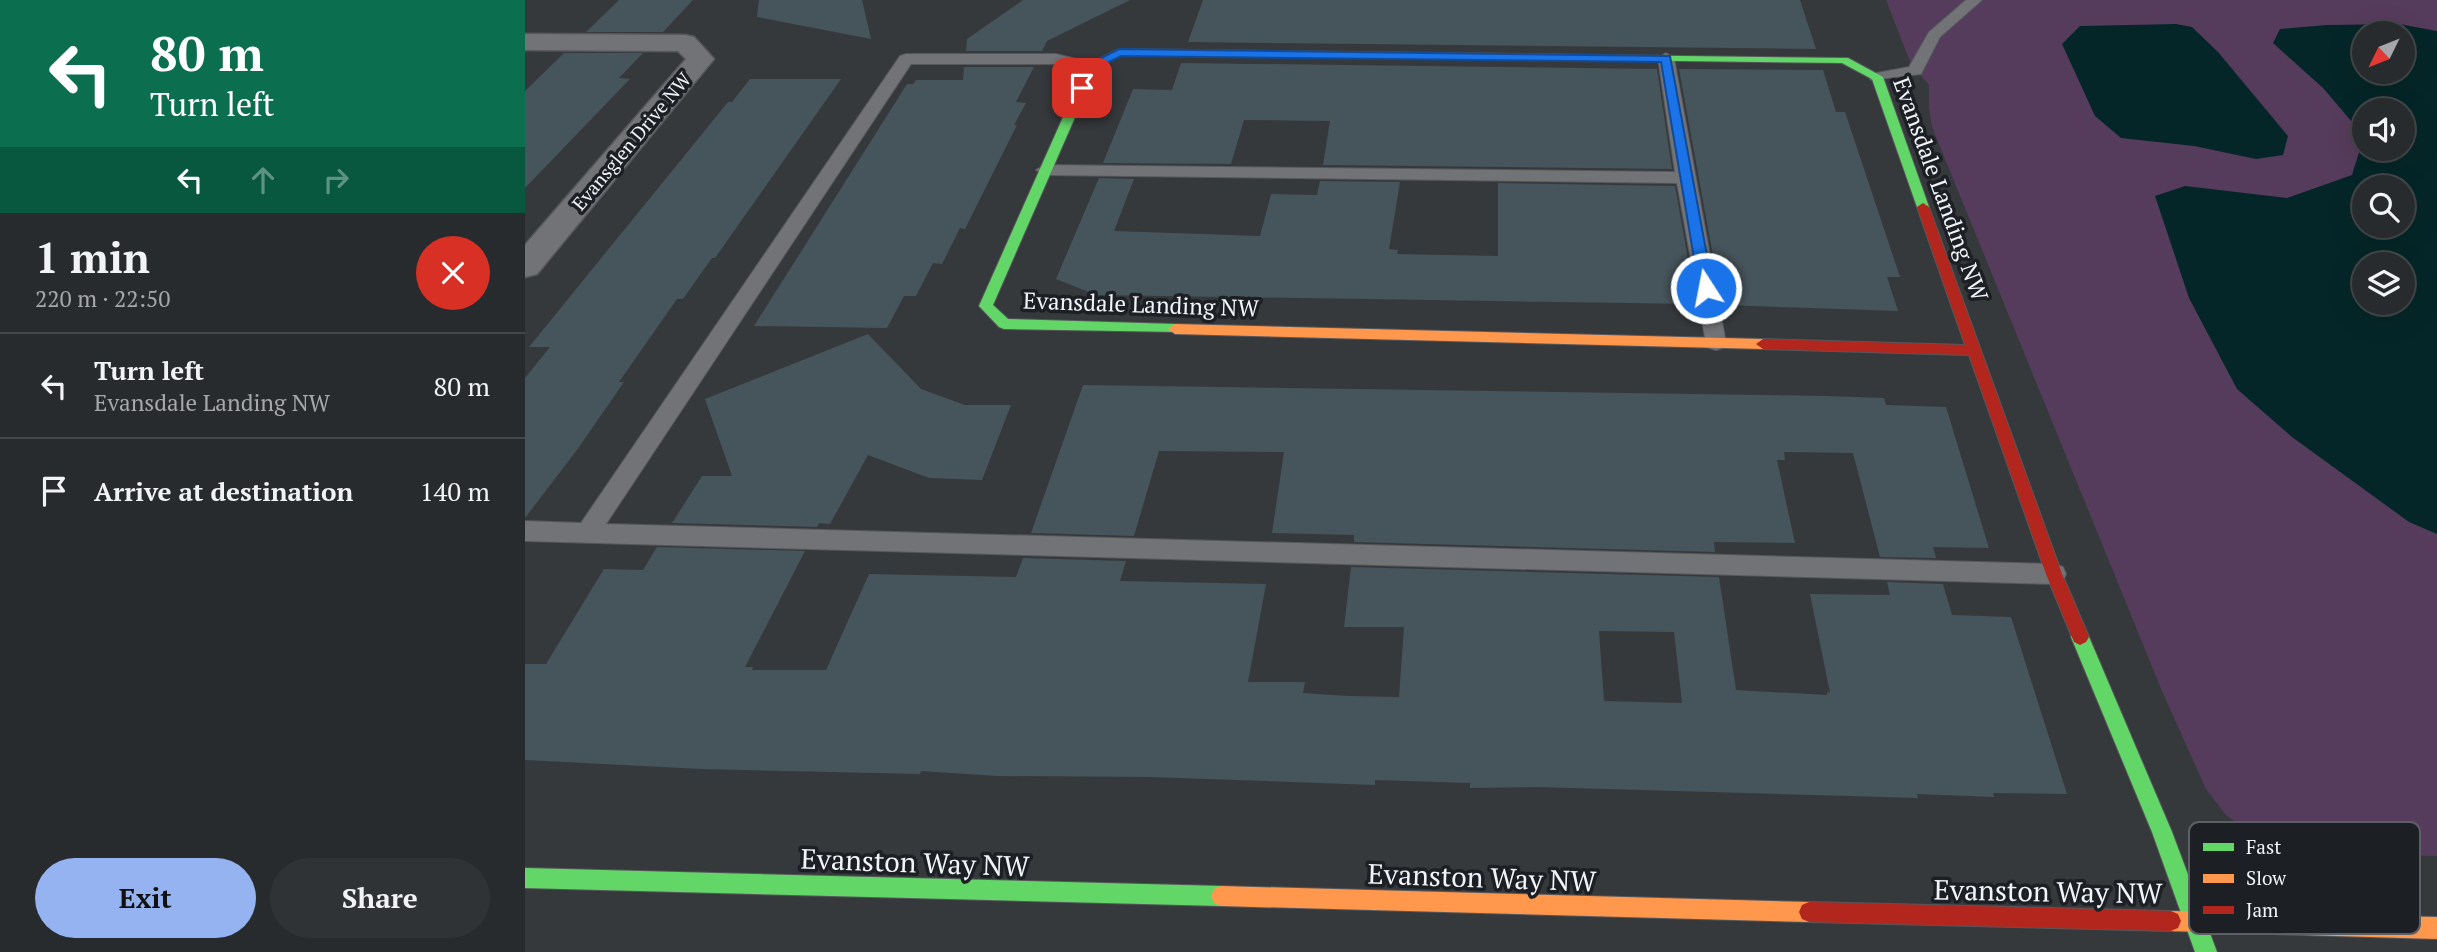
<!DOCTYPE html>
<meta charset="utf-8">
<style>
body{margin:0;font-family:"PT Serif",serif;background:#303335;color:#f1f3f6;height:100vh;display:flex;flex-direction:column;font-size:26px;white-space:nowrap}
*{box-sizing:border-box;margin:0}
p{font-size:23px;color:#a5a7aa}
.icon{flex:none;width:38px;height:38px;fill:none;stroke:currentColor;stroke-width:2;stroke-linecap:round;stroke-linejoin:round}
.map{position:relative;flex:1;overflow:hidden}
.drawer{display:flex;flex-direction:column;background:#282b2d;width:525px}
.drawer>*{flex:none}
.guide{background:#0b6e4f;color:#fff;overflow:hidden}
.needle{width:46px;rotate:227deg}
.buttons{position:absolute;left:1827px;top:21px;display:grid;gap:14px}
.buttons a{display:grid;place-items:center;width:63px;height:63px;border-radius:50%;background:#282b2d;box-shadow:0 7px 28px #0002,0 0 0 2px #444749;font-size:35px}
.pin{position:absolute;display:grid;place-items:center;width:60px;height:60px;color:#fff;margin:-30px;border-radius:14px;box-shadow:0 4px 10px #0006}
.me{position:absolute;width:77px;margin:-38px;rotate:349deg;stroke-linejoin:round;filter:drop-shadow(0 0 5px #0008)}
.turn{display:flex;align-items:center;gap:24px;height:147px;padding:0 35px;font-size:32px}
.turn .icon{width:91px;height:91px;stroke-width:2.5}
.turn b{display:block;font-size:49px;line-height:60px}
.lanes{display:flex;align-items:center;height:66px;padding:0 35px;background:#0003;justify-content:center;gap:35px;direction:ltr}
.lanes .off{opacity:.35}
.round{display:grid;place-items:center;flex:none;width:74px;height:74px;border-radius:37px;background:#303335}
.summary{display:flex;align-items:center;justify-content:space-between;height:119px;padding:0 35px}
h1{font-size:42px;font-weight:800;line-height:52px}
.cta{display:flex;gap:14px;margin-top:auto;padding:14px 35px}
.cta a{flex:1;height:80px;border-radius:42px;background:#95b2f1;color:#111;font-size:28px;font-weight:800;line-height:80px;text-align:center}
.cta a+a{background:#303335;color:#f1f3f6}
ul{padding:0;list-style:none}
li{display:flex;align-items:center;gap:21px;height:105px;padding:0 35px;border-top:2px solid #444749}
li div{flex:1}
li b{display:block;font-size:26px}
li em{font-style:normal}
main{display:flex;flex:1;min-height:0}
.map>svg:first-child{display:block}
.green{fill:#563c5c;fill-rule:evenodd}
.water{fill:#052628;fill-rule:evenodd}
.building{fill:#46545b;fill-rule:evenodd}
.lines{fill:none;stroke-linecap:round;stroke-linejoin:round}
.lane-casing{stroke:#55575b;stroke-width:2}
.street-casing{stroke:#55575b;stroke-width:3}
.fast-casing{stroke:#55575b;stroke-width:2}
.slow-casing{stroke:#55575b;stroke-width:2}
.jam-casing{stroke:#55575b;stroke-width:2}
.lane{fill:#717376;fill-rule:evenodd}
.street{fill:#717376;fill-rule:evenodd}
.fast{fill:#63d668;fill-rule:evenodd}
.slow{fill:#ff974d;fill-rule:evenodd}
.jam{fill:#b3261e;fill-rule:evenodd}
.route{fill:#1a73e8;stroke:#114b97;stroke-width:2}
.labels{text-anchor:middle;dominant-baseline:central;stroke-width:7;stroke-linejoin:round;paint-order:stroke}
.far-street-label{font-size:19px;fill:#f1f5fa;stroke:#1c1f23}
.street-label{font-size:23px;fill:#f1f5fa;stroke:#1c1f23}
.near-street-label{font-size:28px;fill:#f1f5fa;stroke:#1c1f23}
.key{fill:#1c1f23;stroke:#5c5f64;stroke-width:2}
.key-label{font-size:19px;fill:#f1f5fa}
</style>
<main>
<section class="drawer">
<div class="guide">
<div class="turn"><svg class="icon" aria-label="left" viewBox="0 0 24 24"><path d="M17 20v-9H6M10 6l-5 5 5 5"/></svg><div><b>80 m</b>Turn left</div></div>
<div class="lanes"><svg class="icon" aria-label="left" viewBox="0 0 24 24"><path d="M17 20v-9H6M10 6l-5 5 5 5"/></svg><svg class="icon off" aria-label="ahead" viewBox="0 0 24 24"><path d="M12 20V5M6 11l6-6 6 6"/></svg><svg class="icon off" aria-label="right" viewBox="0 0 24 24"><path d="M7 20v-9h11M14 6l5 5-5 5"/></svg></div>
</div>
<div class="summary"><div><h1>1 min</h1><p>220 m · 22:50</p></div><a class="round" style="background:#d93025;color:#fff"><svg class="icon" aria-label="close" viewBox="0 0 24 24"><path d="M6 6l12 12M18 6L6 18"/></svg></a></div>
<ul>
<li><svg class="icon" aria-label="left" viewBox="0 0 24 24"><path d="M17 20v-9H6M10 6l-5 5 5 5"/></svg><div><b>Turn left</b><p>Evansdale Landing NW</p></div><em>80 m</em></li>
<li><svg class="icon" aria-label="arrive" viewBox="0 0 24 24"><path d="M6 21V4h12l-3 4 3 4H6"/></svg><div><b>Arrive at destination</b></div><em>140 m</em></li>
</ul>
<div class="cta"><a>Exit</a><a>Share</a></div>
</section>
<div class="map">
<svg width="1912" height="952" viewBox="0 0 1912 952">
<rect width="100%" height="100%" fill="#36393c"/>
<path class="green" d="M 1361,0 L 1912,0 L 1912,856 L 1765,852 L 1737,841 L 1701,815 L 1681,789 L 1637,691 L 1407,127 L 1404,108 L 1404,85 L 1386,64 ZM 1839,33 L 1878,33 L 1878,72 L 1839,72 ZM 1839,110 L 1878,110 L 1878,149 L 1839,149 ZM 1839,187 L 1878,187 L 1878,226 L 1839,226 ZM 1839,264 L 1878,264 L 1878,303 L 1839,303 Z"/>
<path class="water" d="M 1651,24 L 1667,27 L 1693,52 L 1763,136 L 1758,155 L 1731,159 L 1669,146 L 1596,138 L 1570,116 L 1537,44 L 1555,26 Z
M 1874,24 L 1912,31 L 1912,534 L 1884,522 L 1767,437 L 1712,389 L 1664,298 L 1630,196 L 1660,186 L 1762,198 L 1827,175 L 1839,136 L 1798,88 L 1748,43 L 1755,29 L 1802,25 ZM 1839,33 L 1878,33 L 1878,72 L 1839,72 ZM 1839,110 L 1878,110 L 1878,149 L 1839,149 ZM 1839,187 L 1878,187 L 1878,226 L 1839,226 ZM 1839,264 L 1878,264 L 1878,303 L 1839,303 Z"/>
<path class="building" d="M 94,0 L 168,0 L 138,32 L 61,32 Z
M 234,0 L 337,0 L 346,39 L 232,17 Z
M 498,0 L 605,0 L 522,41 L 517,51 L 441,51 L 442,39 Z
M 678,0 L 1275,0 L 1291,49 L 663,42 Z
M 39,53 L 118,53 L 94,78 L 105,79 L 0,188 L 0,91 Z
M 656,63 L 1132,69 L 1147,169 L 798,165 L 805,121 L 719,120 L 706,164 L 578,163 L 608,89 L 647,90 Z
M 439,67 L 509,67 L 491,102 L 501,103 L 489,125 L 492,125 L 440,229 L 435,228 L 417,264 L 408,263 L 391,296 L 379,296 L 362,328 L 229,326 L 382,84 L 388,84 L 391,80 L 438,80 Z
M 1154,69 L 1298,70 L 1311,112 L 1320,112 L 1375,277 L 1362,277 L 1373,311 L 1197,305 Z
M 225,79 L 316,79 L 190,258 L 187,258 L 158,299 L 152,299 L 94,382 L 99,382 L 52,450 L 0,518 L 0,378 L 25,347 L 4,347 L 203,102 L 207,102 Z
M 574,178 L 609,179 L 589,231 L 735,236 L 746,194 L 792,195 L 795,181 L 875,182 L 864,249 L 873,250 L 872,254 L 973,256 L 973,183 L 1150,186 L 1171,304 L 571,295 L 531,279 Z
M 343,334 L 396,389 L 440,405 L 486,405 L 457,480 L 404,478 L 343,455 L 305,524 L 294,523 L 292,527 L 147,523 L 177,476 L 207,476 L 180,399 Z
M 558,385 L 1300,396 L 1359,398 L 1361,405 L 1421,407 L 1464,548 L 1408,547 L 1411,558 L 1355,557 L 1328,453 L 1259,452 L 1260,460 L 1252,460 L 1270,543 L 1189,542 L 1190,552 L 829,542 L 829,535 L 747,533 L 759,452 L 634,451 L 609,536 L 506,533 Z
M 132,547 L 280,551 L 220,667 L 228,667 L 227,670 L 301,670 L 344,574 L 491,577 L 498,558 L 601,561 L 595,581 L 741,584 L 723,682 L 780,682 L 778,693 L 823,696 L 874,697 L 879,627 L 819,627 L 826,567 L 1194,577 L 1211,690 L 1302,695 L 1302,692 L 1305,693 L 1285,594 L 1365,595 L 1362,582 L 1418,584 L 1427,615 L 1486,617 L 1542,794 L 1468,793 L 1469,797 L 1392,794 L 1393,798 L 1323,796 L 1012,787 L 945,788 L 945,783 L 850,780 L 850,785 L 626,777 L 472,776 L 396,771 L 395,774 L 177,769 L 0,760 L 0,664 L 21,664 L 79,569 L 118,570 ZM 1074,631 L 1149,632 L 1157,703 L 1079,701 Z"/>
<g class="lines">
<defs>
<path id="lane" d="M 1441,0 L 1457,0 L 1415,37 L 1396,74 L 1346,80 L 1344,77 L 1346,74 L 1384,67 L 1404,32 Z
M 1141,53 L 1149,58 L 1201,343 L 1198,348 L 1191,350 L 1184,348 L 1181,343 L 1152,183 L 520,175 L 511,170 L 520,165 L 1150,172 L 1133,58 Z
M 381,54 L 531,54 L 572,64 L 574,67 L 566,72 L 531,64 L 386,64 L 81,524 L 1529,564 L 1538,567 L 1541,574 L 1538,581 L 1529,584 L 0,541 L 0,521 L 56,523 L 375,56 Z"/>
<path id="street" d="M 0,34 L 160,35 L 169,37 L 189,59 L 12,274 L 0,277 L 0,245 L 161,59 L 153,51 L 0,50 Z"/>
<path id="fast" d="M 833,52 L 1323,58 L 1358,77 L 1404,207 L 1398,211 L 1392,207 L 1347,79 L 1317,63 L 829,57 L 829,53 Z
M 545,112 L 551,115 L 468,305 L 483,319 L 650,324 L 657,329 L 655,332 L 479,329 L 474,327 L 454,306 L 539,115 Z
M 1555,629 L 1561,632 L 1564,637 L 1647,832 L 1692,952 L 1670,952 L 1627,832 L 1546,637 L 1549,632 Z
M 0,868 L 696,886 L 703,889 L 706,896 L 703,903 L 696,906 L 0,888 Z"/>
<path id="slow" d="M 594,49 L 833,52 L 838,55 L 833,58 L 596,55 L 571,69 L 551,115 L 549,117 L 541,117 L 539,115 L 562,65 Z
M 650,324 L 1238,339 L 1245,344 L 1238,349 L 650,334 L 643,329 Z
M 696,886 L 1284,902 L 1291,905 L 1294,912 L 1291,919 L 1284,922 L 696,906 L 689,903 L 686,896 L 689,889 Z
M 1646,911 L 1912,917 L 1912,939 L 1646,931 L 1639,928 L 1636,921 L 1639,914 Z"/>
<path id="jam" d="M 1398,203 L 1404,207 L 1537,574 L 1564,637 L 1561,642 L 1555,645 L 1549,642 L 1521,574 L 1444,355 L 1238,349 L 1231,344 L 1238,339 L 1440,345 L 1392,207 Z
M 1284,902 L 1646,911 L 1653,914 L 1656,921 L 1653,928 L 1646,931 L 1284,922 L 1277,919 L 1274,912 L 1277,905 Z"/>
</defs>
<use href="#lane" class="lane-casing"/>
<use href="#street" class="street-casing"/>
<use href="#fast" class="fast-casing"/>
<use href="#slow" class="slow-casing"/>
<use href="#jam" class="jam-casing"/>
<use href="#lane" class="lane"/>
<use href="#street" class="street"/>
<use href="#fast" class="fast"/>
<use href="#slow" class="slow"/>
<use href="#jam" class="jam"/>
</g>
<path class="route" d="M 594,49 L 1145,56 L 1188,288 L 1181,293 L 1174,288 L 1136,62 L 596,56 L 570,69 L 561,90 L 553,90 L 551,88 L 562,65 Z"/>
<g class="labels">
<g class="far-street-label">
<text transform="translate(106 141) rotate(-50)">Evansglen Drive NW</text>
</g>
<g class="street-label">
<text transform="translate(1416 189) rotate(70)">Evansdale Landing NW</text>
<text transform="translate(616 304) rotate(2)">Evansdale Landing NW</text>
</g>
<g class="near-street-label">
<text transform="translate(390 862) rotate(2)">Evanston Way NW</text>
<text transform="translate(957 877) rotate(2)">Evanston Way NW</text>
<text transform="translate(1523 891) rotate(1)">Evanston Way NW</text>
</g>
</g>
<rect x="1664" y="822" width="231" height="112" rx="10" class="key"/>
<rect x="1678" y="843" width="31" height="8" fill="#63d668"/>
<rect x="1678" y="874" width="31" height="9" fill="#ff974d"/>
<rect x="1678" y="906" width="31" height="8" fill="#b3261e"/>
<g class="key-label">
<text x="1721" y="854">Fast</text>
<text x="1721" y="885">Slow</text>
<text x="1721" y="917">Jam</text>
</g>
</svg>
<div class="buttons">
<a><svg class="needle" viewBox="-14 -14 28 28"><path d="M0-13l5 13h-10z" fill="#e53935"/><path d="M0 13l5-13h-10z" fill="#a5a7aa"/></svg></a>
<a><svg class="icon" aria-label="sound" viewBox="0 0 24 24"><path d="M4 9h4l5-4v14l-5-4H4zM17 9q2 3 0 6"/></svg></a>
<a><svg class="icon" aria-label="search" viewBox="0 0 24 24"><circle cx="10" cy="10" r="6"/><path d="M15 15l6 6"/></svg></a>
<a><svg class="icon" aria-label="layers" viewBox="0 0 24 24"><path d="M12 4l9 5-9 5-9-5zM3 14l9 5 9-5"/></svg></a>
</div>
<div class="pin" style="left:557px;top:88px;background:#d93025"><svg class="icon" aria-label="arrive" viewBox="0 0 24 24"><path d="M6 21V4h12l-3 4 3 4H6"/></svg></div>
<svg class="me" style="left:1181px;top:288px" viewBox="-20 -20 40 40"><circle r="17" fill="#1a73e8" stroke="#fff" stroke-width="3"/><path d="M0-11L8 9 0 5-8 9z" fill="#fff"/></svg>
</div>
</main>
